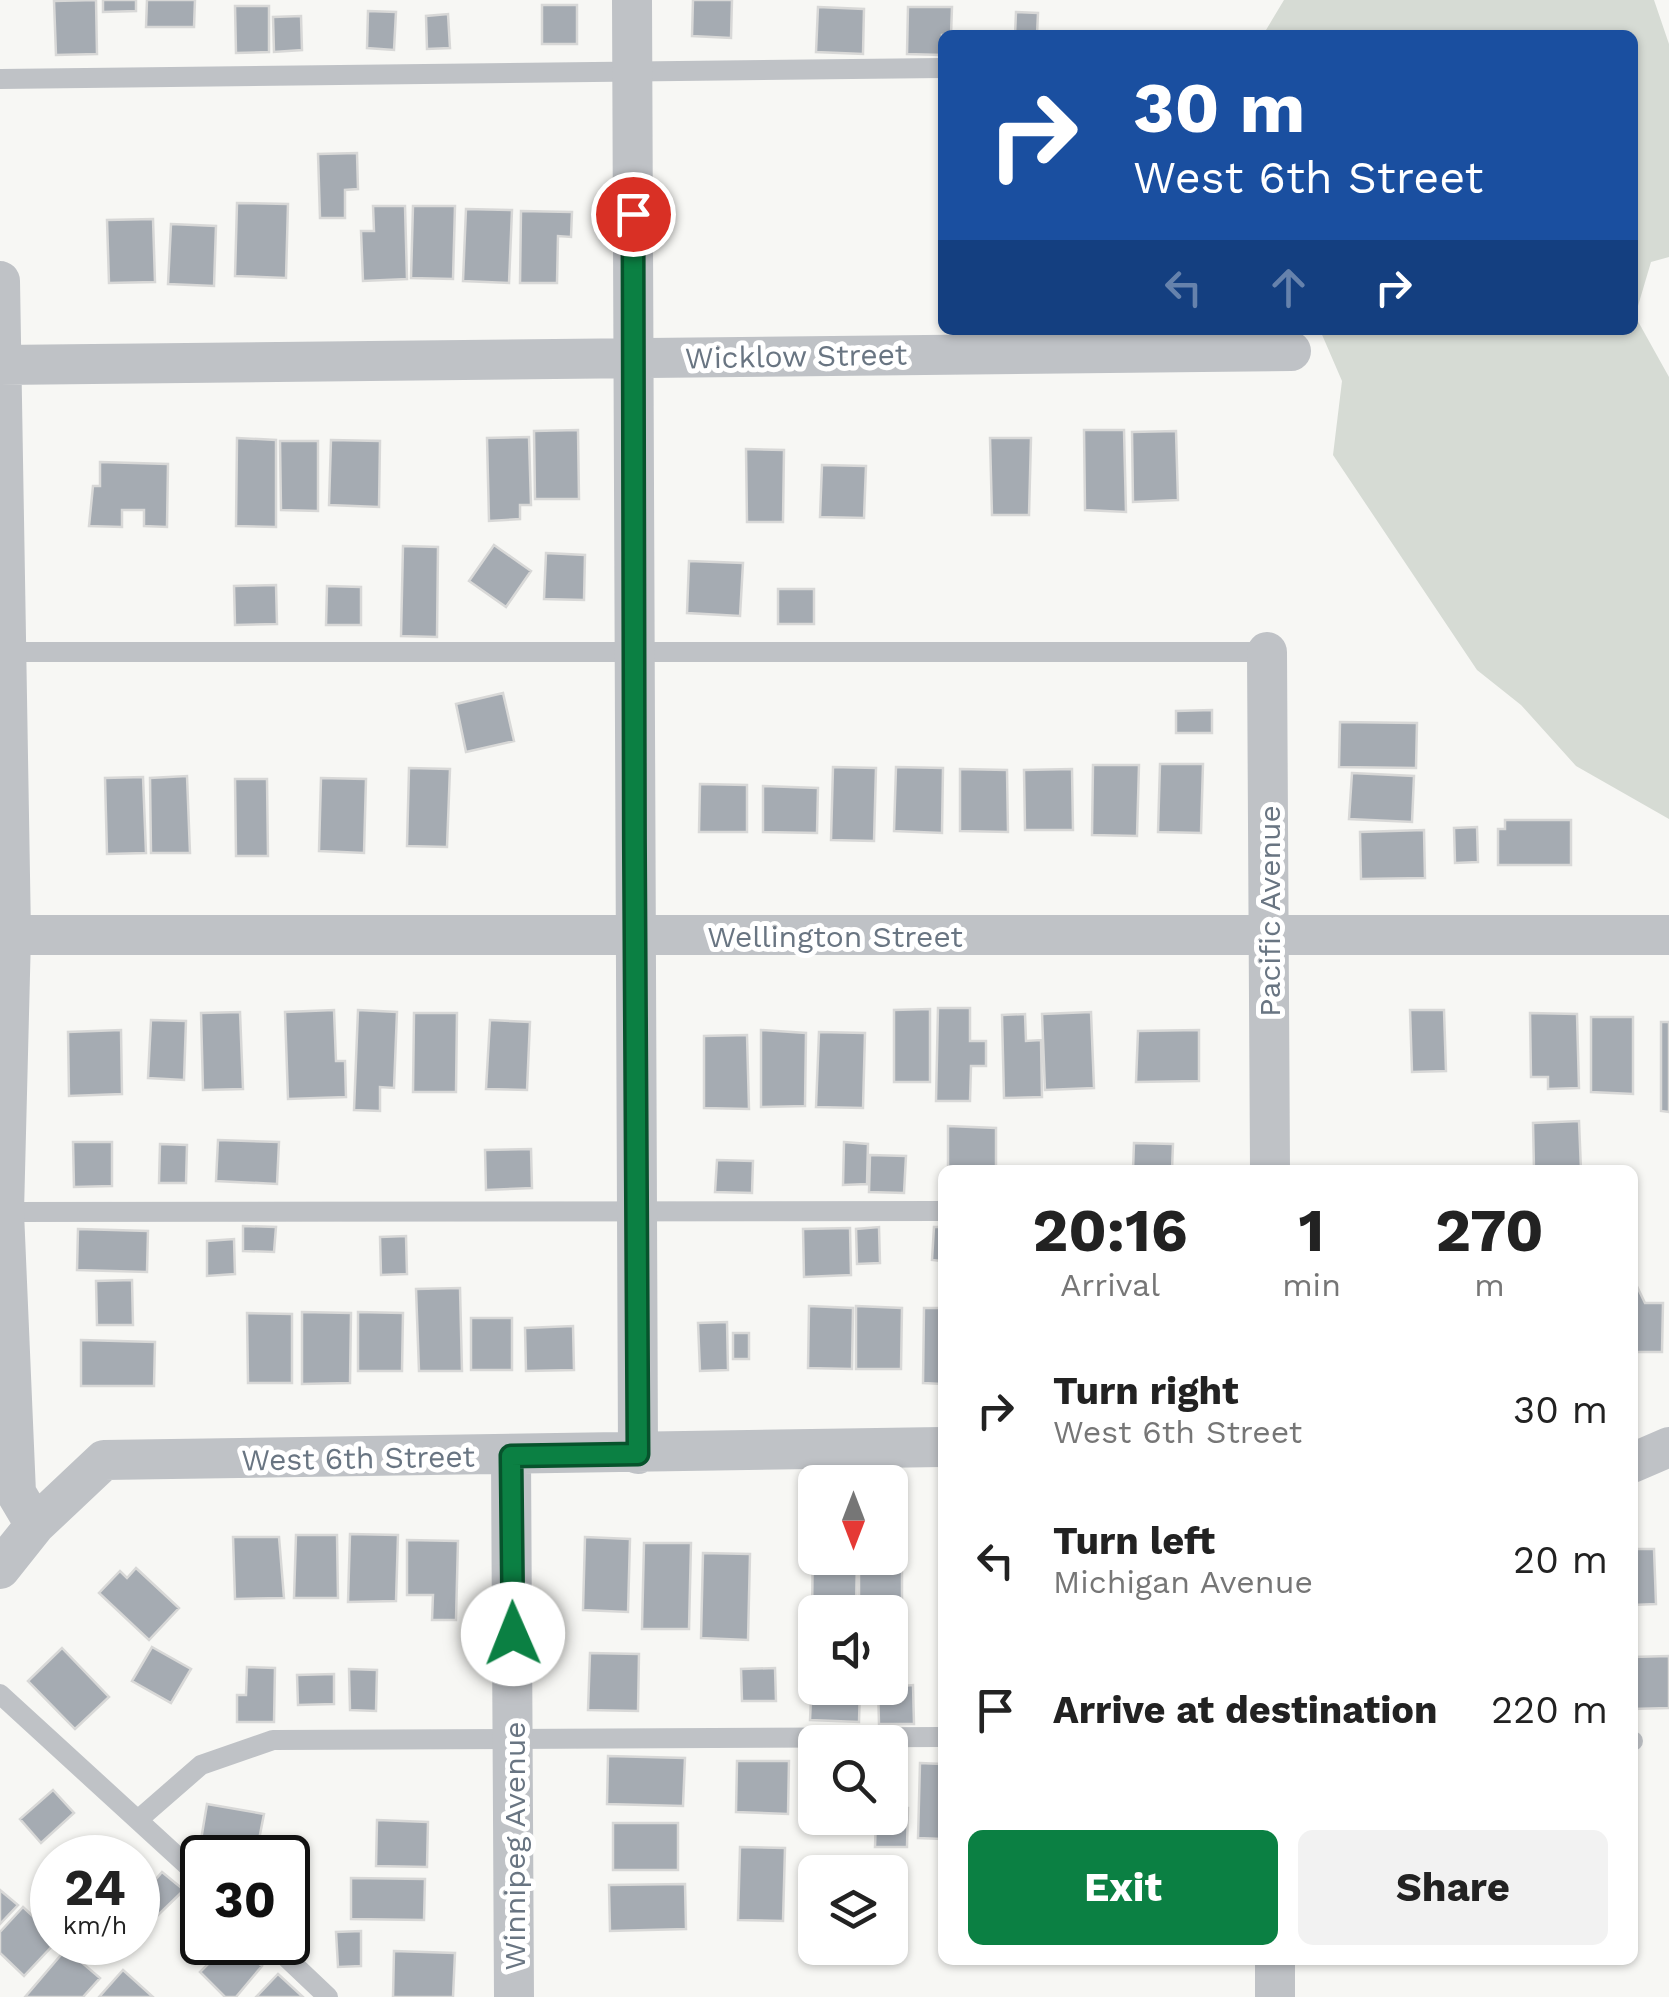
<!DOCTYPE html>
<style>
body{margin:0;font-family:"Work Sans",sans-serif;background:#f2f2f2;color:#222;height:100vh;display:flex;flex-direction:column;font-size:38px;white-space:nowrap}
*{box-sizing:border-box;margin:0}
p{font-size:32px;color:#767676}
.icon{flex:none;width:55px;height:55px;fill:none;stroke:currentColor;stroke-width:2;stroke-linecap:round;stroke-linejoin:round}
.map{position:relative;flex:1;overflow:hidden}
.details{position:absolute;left:938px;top:1165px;width:700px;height:800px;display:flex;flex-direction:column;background:#fff;border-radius:15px;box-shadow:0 2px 8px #0004}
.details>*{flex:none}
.guide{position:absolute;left:938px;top:30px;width:700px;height:305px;border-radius:15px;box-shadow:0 2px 8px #0004;background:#1a4fa0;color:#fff;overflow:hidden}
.needle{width:65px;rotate:180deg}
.fabs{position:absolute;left:798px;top:1465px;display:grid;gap:20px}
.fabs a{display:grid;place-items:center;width:110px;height:110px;border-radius:15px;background:#fff;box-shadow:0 2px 8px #0004;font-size:50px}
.speed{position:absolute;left:30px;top:1835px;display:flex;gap:20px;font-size:50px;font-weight:700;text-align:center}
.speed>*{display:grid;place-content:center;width:130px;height:130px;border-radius:50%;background:#fff;box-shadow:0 2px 8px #0004;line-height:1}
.speed small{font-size:25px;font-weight:400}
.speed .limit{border:5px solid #111;border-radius:15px;background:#fff;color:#111}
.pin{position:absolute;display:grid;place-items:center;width:85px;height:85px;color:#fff;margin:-42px;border:5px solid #fff;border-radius:50%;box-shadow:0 2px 10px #0007}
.me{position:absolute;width:110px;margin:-55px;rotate:359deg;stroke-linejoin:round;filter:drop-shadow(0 0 8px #0008)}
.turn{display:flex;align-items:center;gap:35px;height:210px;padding:0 30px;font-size:45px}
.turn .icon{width:130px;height:130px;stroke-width:2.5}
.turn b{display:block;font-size:70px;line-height:85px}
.lanes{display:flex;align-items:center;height:95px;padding:0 30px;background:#0003;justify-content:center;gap:50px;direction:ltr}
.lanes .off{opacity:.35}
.eta{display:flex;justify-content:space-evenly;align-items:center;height:170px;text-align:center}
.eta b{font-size:60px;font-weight:700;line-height:70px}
.primary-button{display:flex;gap:20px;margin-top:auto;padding:20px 30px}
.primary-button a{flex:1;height:115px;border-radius:15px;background:#0b8043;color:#fff;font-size:40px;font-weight:700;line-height:115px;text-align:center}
.primary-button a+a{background:#f2f2f2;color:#222}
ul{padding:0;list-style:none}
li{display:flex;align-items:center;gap:30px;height:150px;padding:0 30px}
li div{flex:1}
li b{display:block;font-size:38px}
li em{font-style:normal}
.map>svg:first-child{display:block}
.green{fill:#d6dbd4}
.building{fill:#a5abb2;stroke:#d8d8d7;stroke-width:2.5}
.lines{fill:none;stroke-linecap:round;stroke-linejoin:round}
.lane{stroke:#bfc2c6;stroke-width:20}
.street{stroke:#bfc2c6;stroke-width:40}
.route-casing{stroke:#07532c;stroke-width:25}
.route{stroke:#0b8043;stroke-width:18}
.labels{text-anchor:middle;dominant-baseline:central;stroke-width:10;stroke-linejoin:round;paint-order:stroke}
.street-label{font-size:30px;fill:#697582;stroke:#fff}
</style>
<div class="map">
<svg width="1669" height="1997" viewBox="0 0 1669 1997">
<rect width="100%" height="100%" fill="#f7f7f4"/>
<path class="green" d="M 1284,0 L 1654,0 L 1669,44 L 1669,257 L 1651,262 L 1635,316 L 1669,377 L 1669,819 L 1576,766 L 1521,705 L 1477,670 L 1333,455 L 1342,381 L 1320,330 L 1632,330 L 1632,35 L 1263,35 Z"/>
<path class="building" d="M 96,0 L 97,54 L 56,55 L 54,1 Z
M 103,0 L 136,0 L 136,11 L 103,12 Z
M 147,0 L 195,0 L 194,27 L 146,27 Z
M 693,0 L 732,0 L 731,38 L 692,36 Z
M 542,5 L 577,5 L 577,44 L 542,44 Z
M 235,6 L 269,6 L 269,52 L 236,53 Z
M 818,7 L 864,9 L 863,54 L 816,52 Z
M 908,7 L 952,7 L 951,35 L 942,35 L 942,55 L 907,54 Z
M 368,11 L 396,12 L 394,50 L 367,48 Z
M 1016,12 L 1038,13 L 1037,35 L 1015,35 Z
M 448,14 L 450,48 L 427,49 L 426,16 Z
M 301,16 L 302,50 L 274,52 L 273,17 Z
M 357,153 L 358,189 L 345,190 L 345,218 L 320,218 L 318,154 Z
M 237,203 L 288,204 L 286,278 L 235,276 Z
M 373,206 L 405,206 L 407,279 L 363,281 L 361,231 L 374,231 Z
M 413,206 L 455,206 L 453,279 L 411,278 Z
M 466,209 L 512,210 L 509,283 L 463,281 Z
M 521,211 L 572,212 L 571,237 L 558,236 L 557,283 L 520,283 Z
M 153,219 L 155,282 L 109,283 L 107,220 Z
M 171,224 L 216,226 L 214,286 L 168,284 Z
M 578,430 L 579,499 L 535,499 L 534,431 Z
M 1084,430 L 1124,430 L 1126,512 L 1085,510 Z
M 1176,431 L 1178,500 L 1133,502 L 1132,432 Z
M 529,437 L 531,505 L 520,505 L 520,519 L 489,521 L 487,438 Z
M 237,438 L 276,440 L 276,527 L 236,526 Z
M 990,438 L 1031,438 L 1029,515 L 992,515 Z
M 331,440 L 380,441 L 379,507 L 329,505 Z
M 280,441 L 318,441 L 318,511 L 281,510 Z
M 746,449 L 784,450 L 783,522 L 747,522 Z
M 100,462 L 168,464 L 167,527 L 144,526 L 144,510 L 122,510 L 122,527 L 89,526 L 93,486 L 100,486 Z
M 822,465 L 866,466 L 864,518 L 820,517 Z
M 494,545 L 531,571 L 506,607 L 469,581 Z
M 403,546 L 438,547 L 437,637 L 401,636 Z
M 546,553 L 585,555 L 584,600 L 544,599 Z
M 689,561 L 743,563 L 740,616 L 687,613 Z
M 276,585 L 277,624 L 235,625 L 234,586 Z
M 327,586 L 361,587 L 361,625 L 326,625 Z
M 778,589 L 814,589 L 814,624 L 778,624 Z
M 503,693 L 514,741 L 466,752 L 456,704 Z
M 1212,710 L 1212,733 L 1176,733 L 1176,711 Z
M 1340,722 L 1417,723 L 1416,768 L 1339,767 Z
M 1160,764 L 1203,764 L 1201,833 L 1158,832 Z
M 1093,765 L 1139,765 L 1137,836 L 1092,835 Z
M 833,767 L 876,768 L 874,841 L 831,840 Z
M 896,767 L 943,768 L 942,833 L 894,831 Z
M 409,768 L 450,769 L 447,847 L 407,846 Z
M 960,769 L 1007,770 L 1008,832 L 960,831 Z
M 1072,769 L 1073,830 L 1025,830 L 1024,770 Z
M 1352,773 L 1414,776 L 1412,822 L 1349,819 Z
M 187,776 L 190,853 L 151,853 L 150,778 Z
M 143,777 L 146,853 L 107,854 L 105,778 Z
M 321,778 L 366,779 L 364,853 L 319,851 Z
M 235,779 L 267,779 L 268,856 L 236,856 Z
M 700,784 L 747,785 L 747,832 L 699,832 Z
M 763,786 L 818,788 L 817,833 L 763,832 Z
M 1505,820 L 1571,820 L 1571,865 L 1498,865 L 1498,829 L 1505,829 Z
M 1477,827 L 1478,862 L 1455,863 L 1454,828 Z
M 1424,830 L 1425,878 L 1361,879 L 1360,832 Z
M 938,1008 L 970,1008 L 970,1041 L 986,1041 L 986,1066 L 971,1066 L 970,1101 L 936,1101 Z
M 930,1009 L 930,1082 L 894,1082 L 894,1010 Z
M 334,1010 L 336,1061 L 345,1061 L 346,1097 L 288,1099 L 285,1012 Z
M 358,1010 L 397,1012 L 394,1088 L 380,1087 L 380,1111 L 354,1110 Z
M 1410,1010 L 1444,1010 L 1446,1071 L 1412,1072 Z
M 240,1012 L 243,1089 L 203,1090 L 201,1013 Z
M 1091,1012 L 1094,1088 L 1045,1090 L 1042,1014 Z
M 414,1013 L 457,1013 L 456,1092 L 413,1092 Z
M 1530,1013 L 1577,1014 L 1579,1088 L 1548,1089 L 1548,1077 L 1531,1077 Z
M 1025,1014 L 1026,1041 L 1041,1040 L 1042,1097 L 1004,1098 L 1002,1015 Z
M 1591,1017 L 1633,1017 L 1633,1094 L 1591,1092 Z
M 151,1020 L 186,1021 L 184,1080 L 148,1078 Z
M 490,1020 L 530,1022 L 527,1090 L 486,1089 Z
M 1661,1022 L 1669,1022 L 1669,1112 L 1661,1111 Z
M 121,1030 L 122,1094 L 69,1096 L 68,1032 Z
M 761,1030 L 806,1033 L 805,1106 L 761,1107 Z
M 1199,1030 L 1199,1081 L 1136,1082 L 1138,1031 Z
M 819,1032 L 865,1033 L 863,1108 L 816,1107 Z
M 747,1035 L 749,1109 L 704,1108 L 704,1036 Z
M 1579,1121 L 1581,1170 L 1534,1170 L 1533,1123 Z
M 948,1126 L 996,1128 L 996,1170 L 948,1170 Z
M 218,1140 L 279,1142 L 277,1184 L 216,1181 Z
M 73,1142 L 112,1142 L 112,1186 L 74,1187 Z
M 844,1142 L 868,1144 L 867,1184 L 843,1185 Z
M 1134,1143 L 1173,1144 L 1172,1170 L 1133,1170 Z
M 160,1144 L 187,1145 L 186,1183 L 159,1183 Z
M 531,1149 L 532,1188 L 486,1190 L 485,1150 Z
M 870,1155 L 906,1156 L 904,1193 L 869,1192 Z
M 717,1160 L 753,1161 L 752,1193 L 715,1192 Z
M 243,1226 L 276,1227 L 274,1252 L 243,1251 Z
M 879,1227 L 880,1263 L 857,1264 L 856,1229 Z
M 934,1227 L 942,1227 L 942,1261 L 932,1260 Z
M 850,1228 L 851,1275 L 804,1277 L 803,1229 Z
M 78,1229 L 148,1231 L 147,1272 L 77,1270 Z
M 406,1236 L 407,1274 L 381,1275 L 380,1237 Z
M 234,1239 L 235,1274 L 207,1276 L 207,1241 Z
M 1632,1276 L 1645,1303 L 1663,1303 L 1662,1352 L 1632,1352 Z
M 132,1280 L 133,1325 L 97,1325 L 96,1281 Z
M 460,1288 L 462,1371 L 419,1371 L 416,1289 Z
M 809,1306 L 853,1308 L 852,1369 L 808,1368 Z
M 856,1306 L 902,1308 L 901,1369 L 856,1369 Z
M 924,1308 L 942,1308 L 942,1384 L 923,1383 Z
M 302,1312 L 351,1313 L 350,1383 L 302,1384 Z
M 358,1312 L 403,1313 L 402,1371 L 358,1371 Z
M 247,1313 L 292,1314 L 292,1383 L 248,1383 Z
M 471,1318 L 512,1318 L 512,1370 L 471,1370 Z
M 727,1322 L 728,1370 L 700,1371 L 698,1323 Z
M 573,1326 L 574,1370 L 526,1371 L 525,1328 Z
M 733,1333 L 749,1333 L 749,1359 L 733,1359 Z
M 81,1340 L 155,1342 L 154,1386 L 81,1386 Z
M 350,1534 L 398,1535 L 396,1601 L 348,1602 Z
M 296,1535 L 337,1535 L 338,1598 L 294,1598 Z
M 813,1535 L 815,1558 L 857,1558 L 856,1612 L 815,1612 L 812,1617 Z
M 233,1537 L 279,1537 L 284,1598 L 235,1599 Z
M 585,1537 L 630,1539 L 628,1612 L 583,1610 Z
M 407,1540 L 458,1541 L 456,1620 L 432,1620 L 433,1595 L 407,1595 Z
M 644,1543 L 691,1543 L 689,1629 L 642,1629 Z
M 890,1546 L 902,1547 L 902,1599 L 859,1600 L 859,1558 L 890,1558 Z
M 1632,1549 L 1654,1549 L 1656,1604 L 1632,1605 Z
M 703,1553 L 750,1554 L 748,1640 L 701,1638 Z
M 136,1568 L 179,1608 L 149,1640 L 99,1593 L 120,1571 L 127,1578 Z
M 152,1647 L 191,1669 L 171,1703 L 132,1681 Z
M 62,1648 L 109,1697 L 75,1729 L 28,1681 Z
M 590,1653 L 639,1654 L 638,1711 L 588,1710 Z
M 1669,1656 L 1669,1708 L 1632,1709 L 1632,1657 Z
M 247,1667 L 275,1668 L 274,1722 L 237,1722 L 237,1695 L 246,1695 Z
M 775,1668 L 776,1701 L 742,1701 L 741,1669 Z
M 349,1669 L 377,1670 L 376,1711 L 350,1710 Z
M 334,1674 L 334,1704 L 298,1705 L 297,1675 Z
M 812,1676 L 815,1688 L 860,1688 L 859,1722 L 810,1720 Z
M 913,1685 L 914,1724 L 879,1724 L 878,1688 Z
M 608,1756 L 685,1758 L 683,1806 L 607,1804 Z
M 737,1761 L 789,1761 L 788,1814 L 736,1812 Z
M 920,1763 L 942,1764 L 942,1839 L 918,1838 Z
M 53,1790 L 74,1813 L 41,1843 L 20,1819 Z
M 207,1804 L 264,1814 L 257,1850 L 201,1840 Z
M 890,1808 L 908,1808 L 907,1847 L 875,1847 L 876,1818 L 890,1818 Z
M 377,1820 L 428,1822 L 427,1867 L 376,1866 Z
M 613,1823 L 678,1823 L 678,1870 L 613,1870 Z
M 740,1847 L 785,1848 L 783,1921 L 738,1920 Z
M 816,1859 L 878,1861 L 878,1872 L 816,1872 Z
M 162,1872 L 184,1890 L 155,1918 L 138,1900 Z
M 351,1878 L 425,1879 L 424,1920 L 351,1919 Z
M 685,1884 L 686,1929 L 610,1931 L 609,1885 Z
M 0,1890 L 18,1905 L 0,1924 Z
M 23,1907 L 52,1934 L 56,1942 L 24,1976 L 0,1953 L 0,1932 Z
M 202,1918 L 202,1942 L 214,1942 L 204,1955 L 185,1939 Z
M 361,1931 L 361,1966 L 338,1967 L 336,1932 Z
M 230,1942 L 262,1966 L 236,1997 L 225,1997 L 200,1972 Z
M 66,1949 L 100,1978 L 83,1997 L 25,1997 Z
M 394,1951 L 455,1953 L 453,1997 L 393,1997 Z
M 123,1970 L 153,1997 L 99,1997 Z
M 278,1974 L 303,1997 L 256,1997 Z"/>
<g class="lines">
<path class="lane" d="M 0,79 L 942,68
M 0,652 L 1267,652
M 0,1212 L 942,1211
M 0,1694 L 202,1879
M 1632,1741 L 1633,1741
M 139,1819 L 201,1765 L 273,1740 L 942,1737
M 270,1942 L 328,1997"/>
<path class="street" d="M 632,0 L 638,1454
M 0,281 L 11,935 L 4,1212 L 16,1493 L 35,1525
M 0,365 L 1291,351
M 1267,652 L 1270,1170
M 0,935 L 1669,935
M 511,1456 L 514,1997
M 1632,1463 L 1669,1447
M 0,1569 L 35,1525 L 104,1460 L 942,1447
M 1275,1960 L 1275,1997"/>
</g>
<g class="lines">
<defs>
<path id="route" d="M 513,1634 L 511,1456 L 638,1454 C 635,1041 633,627 633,214"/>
</defs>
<use href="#route" class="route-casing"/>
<use href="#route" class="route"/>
</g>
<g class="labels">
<g class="street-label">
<text transform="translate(796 356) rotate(-1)">Wicklow Street</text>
<text transform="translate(1269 911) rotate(-90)">Pacific Avenue</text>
<text x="835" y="936">Wellington Street</text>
<text transform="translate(358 1458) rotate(-1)">West 6th Street</text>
<text transform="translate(514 1846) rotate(-90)">Winnipeg Avenue</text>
</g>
</g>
</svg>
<div class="fabs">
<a><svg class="needle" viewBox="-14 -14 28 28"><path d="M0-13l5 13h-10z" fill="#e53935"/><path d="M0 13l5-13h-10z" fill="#767676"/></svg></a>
<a><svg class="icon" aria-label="sound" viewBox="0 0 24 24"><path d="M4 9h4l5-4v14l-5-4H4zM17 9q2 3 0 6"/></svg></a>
<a><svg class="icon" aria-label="search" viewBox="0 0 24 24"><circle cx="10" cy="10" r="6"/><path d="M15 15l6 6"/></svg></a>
<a><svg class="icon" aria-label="layers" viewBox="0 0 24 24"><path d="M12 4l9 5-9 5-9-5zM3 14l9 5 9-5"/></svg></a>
</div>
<div class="speed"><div>24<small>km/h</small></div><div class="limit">30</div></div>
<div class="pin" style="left:633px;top:214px;background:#d93025"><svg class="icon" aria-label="arrive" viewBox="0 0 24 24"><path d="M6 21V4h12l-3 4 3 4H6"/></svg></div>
<svg class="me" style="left:513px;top:1634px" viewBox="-20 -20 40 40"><circle r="19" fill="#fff"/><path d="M0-13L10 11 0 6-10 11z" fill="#0b8043"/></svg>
<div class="guide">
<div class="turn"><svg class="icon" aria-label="right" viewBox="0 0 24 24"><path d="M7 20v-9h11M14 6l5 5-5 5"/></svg><div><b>30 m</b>West 6th Street</div></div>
<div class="lanes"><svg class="icon off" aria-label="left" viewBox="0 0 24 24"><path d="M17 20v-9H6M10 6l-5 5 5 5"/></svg><svg class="icon off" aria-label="ahead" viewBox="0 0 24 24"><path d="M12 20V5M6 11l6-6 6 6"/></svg><svg class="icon" aria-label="right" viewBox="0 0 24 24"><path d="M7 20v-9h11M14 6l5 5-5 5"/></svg></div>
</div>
<section class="details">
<div class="eta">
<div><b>20:16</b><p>Arrival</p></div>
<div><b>1</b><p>min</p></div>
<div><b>270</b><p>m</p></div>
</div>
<ul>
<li><svg class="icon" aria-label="right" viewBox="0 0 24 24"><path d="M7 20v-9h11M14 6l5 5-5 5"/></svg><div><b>Turn right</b><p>West 6th Street</p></div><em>30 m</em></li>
<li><svg class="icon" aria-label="left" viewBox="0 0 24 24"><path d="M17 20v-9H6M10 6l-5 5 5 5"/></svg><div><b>Turn left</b><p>Michigan Avenue</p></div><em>20 m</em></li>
<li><svg class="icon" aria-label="arrive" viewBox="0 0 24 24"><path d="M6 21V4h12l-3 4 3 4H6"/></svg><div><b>Arrive at destination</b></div><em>220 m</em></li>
</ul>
<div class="primary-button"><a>Exit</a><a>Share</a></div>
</section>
</div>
